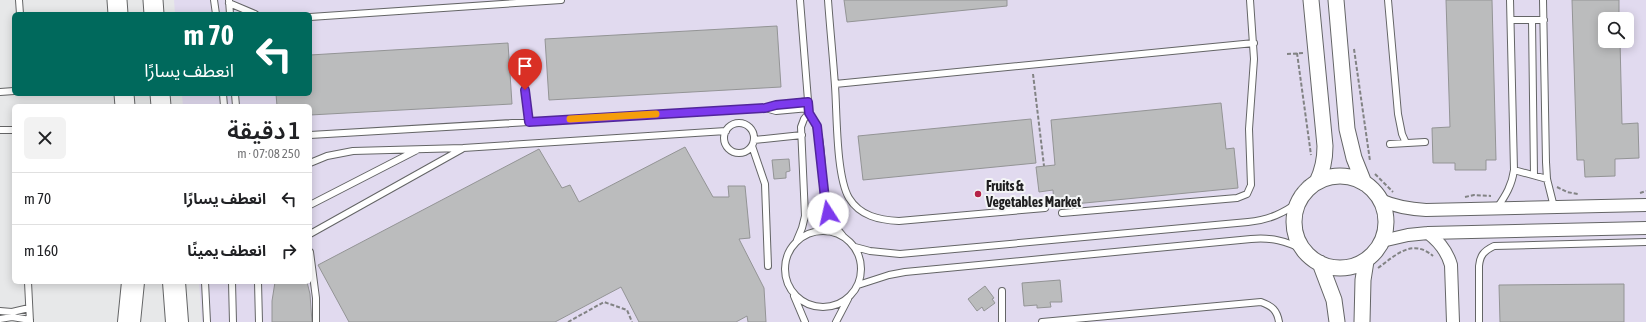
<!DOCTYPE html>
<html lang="ar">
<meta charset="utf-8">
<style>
body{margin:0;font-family:"Asap Condensed","Noto Sans Arabic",sans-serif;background:#f2f2f2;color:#202124;direction:rtl;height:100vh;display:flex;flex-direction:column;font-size:15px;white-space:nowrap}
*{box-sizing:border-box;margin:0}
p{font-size:13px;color:#757577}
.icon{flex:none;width:22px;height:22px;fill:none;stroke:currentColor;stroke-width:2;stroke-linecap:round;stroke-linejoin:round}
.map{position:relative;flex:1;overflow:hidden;direction:ltr}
.side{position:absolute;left:12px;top:104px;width:300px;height:180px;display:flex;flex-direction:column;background:#fff;border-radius:6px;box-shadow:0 2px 10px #0003;direction:rtl}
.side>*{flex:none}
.top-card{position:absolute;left:12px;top:12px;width:300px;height:84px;border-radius:6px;box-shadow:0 2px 10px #0003;direction:rtl;background:#00695c;color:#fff;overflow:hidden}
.fabs{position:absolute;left:1598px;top:12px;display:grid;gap:8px}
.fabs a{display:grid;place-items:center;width:36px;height:36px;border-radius:6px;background:#fff;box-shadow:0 2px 10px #0003;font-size:20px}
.pin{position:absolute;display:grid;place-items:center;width:34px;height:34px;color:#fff;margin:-41px -17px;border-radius:50% 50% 50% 0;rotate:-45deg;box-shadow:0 0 4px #0007}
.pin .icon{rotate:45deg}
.me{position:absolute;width:44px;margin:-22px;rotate:350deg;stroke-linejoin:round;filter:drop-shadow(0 0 3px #0008)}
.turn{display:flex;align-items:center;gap:14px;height:84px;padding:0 12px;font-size:18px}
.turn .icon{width:52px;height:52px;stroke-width:2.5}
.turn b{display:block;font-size:28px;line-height:34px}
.round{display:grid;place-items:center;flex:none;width:42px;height:42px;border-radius:6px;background:#f2f2f2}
.headline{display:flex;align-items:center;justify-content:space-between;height:68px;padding:0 12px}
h1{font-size:24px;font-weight:600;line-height:30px}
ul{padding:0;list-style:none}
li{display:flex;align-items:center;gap:12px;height:52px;padding:0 12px;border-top:1px solid #e0e0e0}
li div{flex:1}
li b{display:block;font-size:15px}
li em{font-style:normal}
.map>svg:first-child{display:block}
.commercial{fill:#e1daef;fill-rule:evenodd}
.building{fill:#bbbcbd;stroke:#939495}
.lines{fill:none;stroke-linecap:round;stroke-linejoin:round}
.service-casing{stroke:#646566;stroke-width:8}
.minor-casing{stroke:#646566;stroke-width:14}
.tertiary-casing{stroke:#646566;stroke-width:17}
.primary-casing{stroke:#646566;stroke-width:21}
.motorway-casing{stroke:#646566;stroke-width:24}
.path{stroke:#828384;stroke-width:2;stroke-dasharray:4 2;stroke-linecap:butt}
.service{stroke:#fff;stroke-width:6}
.minor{stroke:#fff;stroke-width:12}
.tertiary{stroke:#fff;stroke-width:15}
.primary{stroke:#fff;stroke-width:19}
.motorway{stroke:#fff;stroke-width:22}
.route-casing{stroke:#51269a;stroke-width:10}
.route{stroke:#7c3aed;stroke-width:7}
.slow{stroke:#f59e0b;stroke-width:7}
.poi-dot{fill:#b52348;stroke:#f4f5f6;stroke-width:1.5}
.labels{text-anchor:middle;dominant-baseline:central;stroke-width:4;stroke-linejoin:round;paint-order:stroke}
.poi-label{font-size:14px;font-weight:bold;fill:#1e1e1f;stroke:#f4f5f6;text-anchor:start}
</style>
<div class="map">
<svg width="1646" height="322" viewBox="0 0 1646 322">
<rect width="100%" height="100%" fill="#e7e8e9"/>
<path class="commercial" d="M 174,0 L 1646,0 L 1646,322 L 202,322 L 199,282 L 310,282 L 310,106 L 183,106 L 182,94 L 310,94 L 310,14 L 175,14 ZM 1605,19 L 1627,19 L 1627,41 L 1605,41 Z"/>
<path class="building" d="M 844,0 L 1007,0 L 1007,6 L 847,22 Z
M 1446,0 L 1492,0 L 1496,160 L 1486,160 L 1486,170 L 1455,170 L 1455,163 L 1433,163 L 1432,128 L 1450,127 Z
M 1572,0 L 1619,0 L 1619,19 L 1605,19 L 1605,41 L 1620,41 L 1622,124 L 1638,123 L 1639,158 L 1615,159 L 1615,176 L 1585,177 L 1584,160 L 1577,160 Z
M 777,26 L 781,87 L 549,100 L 545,39 Z
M 508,43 L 512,104 L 310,115 L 310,106 L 277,106 L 276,94 L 310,94 L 310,55 Z
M 1221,103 L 1226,149 L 1234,148 L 1238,188 L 1054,206 L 1053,190 L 1039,192 L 1036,167 L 1055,165 L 1051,120 Z
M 1031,119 L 1036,163 L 863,180 L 858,136 Z
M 685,147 L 713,197 L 729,197 L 728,186 L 745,186 L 750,238 L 739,239 L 764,288 L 766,322 L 748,322 L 747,316 L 736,322 L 639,322 L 621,287 L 555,322 L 349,322 L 318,265 L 539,149 L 562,188 L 570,185 L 579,202 Z
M 789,159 L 790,171 L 786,172 L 786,178 L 774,179 L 772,160 Z
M 1060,280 L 1062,302 L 1050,302 L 1051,307 L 1037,308 L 1037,305 L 1024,306 L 1022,283 Z
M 275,282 L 307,282 L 310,294 L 312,322 L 272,322 L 272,301 Z
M 1624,284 L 1624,322 L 1500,322 L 1499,285 Z
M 985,286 L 994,298 L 992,299 L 995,303 L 984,311 L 982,307 L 977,311 L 968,299 Z"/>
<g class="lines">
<defs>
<path id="service" d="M 19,0 L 20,14
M 214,0 L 216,14
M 229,0 L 230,14
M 800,0 L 809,113 C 827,134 818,186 828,213 C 831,222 837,229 843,236
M 828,0 C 830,28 833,57 835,86 C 837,113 836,176 849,198 C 860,216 879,220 899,221 L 1045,208
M 1388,0 L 1398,114 L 1402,134 L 1406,143
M 1543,0 L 1546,162 L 1547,179 L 1554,207
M 229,3 L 255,14
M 310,17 L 561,0
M 1511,20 L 1544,20
M 1532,20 L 1534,175
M 835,84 L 1254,43
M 525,89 L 529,122
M 0,92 L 14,91
M 223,94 L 224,106
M 235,94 L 236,106
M 765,108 L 776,111 L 809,108
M724 138a15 15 0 1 1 30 0a15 15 0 1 1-30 0Z
M 0,130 L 14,130
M 310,135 L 765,108 L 781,105 L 808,101
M 754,140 L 802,135
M 1390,144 L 1425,142
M 752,146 L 765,184 L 768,266
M 310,163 L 327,156 L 353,151 L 463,148 L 726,131
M 1514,170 L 1547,179
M 310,205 L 417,150
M 1497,208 C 1506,195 1512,185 1514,170 L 1510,0
M 1062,213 L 1237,198 L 1247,194 L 1251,185 L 1249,129 L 1254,59 L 1250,0
M785 269a38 38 0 1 1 76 0a38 38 0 1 1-76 0Z
M 310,234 L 462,149
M 797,240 L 802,228 L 805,216 L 801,127 L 804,119 L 809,113
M 855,247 L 870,251 L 900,254 L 1248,222 C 1269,220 1284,213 1300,201
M 310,252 L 316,298 L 316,322
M 28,282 L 30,322
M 205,282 L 207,322
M 232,282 L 233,322
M 258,282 L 259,322
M 858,285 L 889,275 L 905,272 L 1251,239 C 1271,237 1286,241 1304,250
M 1002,291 L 1002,322
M 794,296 L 805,322
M 0,311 L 12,312 L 29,308
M 0,319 L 12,317 L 30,320
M 836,322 L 848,299
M 1042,322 L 1261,302 C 1272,306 1277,310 1279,322
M 1479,322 L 1479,266 C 1480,255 1484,251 1494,246 L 1646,242"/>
<path id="minor" d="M 1380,200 C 1396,207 1409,209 1426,210 L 1646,205
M 1428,233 C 1440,242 1447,251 1451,265 L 1453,322
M 1382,241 L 1408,235 L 1428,233 L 1646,228"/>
<path id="tertiary" d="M 1311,0 L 1325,146 C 1325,159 1323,170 1317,182
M 1336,0 L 1347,129 L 1354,158 L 1364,183
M1294 222a46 46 0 1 1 92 0a46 46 0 1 1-92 0Z
M 1320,263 L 1334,300 L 1337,322
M 1362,322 L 1363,280 L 1366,261"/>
<path id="primary" d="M 117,0 L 118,14
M 153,0 L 154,14
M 124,94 L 125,106
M 160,94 L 161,106"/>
<path id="motorway" d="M 174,282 L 177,322
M 129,322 L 133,282"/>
</defs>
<use href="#service" class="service-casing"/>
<use href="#minor" class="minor-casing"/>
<use href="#tertiary" class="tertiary-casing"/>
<use href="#primary" class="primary-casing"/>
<use href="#motorway" class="motorway-casing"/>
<path class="path" d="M 1354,49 L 1370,161
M 1297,53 L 1311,155
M 1287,54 L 1304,53
M 1033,74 L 1044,166
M 1375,174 L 1393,192
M 1557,187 L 1567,192 L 1578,194
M 1295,193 L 1305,181
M 1640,193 L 1646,191
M 1465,197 L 1474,195 L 1491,196
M 1378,268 C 1396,255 1412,238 1433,256
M 568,322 L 604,302 L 627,310 L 632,322"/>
<use href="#service" class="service"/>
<use href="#minor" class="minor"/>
<use href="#tertiary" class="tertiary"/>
<use href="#primary" class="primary"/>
<use href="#motorway" class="motorway"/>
</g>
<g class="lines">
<defs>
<path id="route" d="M 525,90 L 529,122 L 765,108 L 776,105 L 808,102 L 809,113 L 817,126 L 825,199 L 828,213"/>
</defs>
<use href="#route" class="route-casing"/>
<use href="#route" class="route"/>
<path class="slow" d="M 570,119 L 656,114"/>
</g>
<circle class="poi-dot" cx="978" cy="194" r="4"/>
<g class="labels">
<g class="poi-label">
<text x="986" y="186">Fruits &amp;<tspan x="986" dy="16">Vegetables Market</tspan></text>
</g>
</g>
</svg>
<div class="fabs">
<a><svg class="icon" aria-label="search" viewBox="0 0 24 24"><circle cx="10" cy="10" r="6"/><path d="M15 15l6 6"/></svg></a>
</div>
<div class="pin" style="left:525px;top:90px;background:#d93025"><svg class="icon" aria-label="arrive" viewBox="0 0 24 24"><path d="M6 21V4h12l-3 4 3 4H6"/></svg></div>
<svg class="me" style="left:828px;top:213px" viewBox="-20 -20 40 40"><circle r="19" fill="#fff"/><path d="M0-13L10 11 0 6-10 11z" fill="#7c3aed"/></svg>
<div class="top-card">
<div class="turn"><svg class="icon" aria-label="left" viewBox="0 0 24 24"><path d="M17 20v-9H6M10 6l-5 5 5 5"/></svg><div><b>70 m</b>انعطف يسارًا</div></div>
</div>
<section class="side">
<div class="headline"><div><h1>1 دقيقة</h1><p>250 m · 07:08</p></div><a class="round"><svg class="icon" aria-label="close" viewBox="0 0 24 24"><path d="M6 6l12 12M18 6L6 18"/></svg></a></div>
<ul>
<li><svg class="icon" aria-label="left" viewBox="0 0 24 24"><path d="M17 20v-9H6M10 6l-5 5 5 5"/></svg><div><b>انعطف يسارًا</b></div><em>70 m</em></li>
<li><svg class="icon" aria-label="right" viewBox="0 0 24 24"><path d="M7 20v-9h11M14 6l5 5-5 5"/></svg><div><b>انعطف يمينًا</b></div><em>160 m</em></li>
</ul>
</section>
</div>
